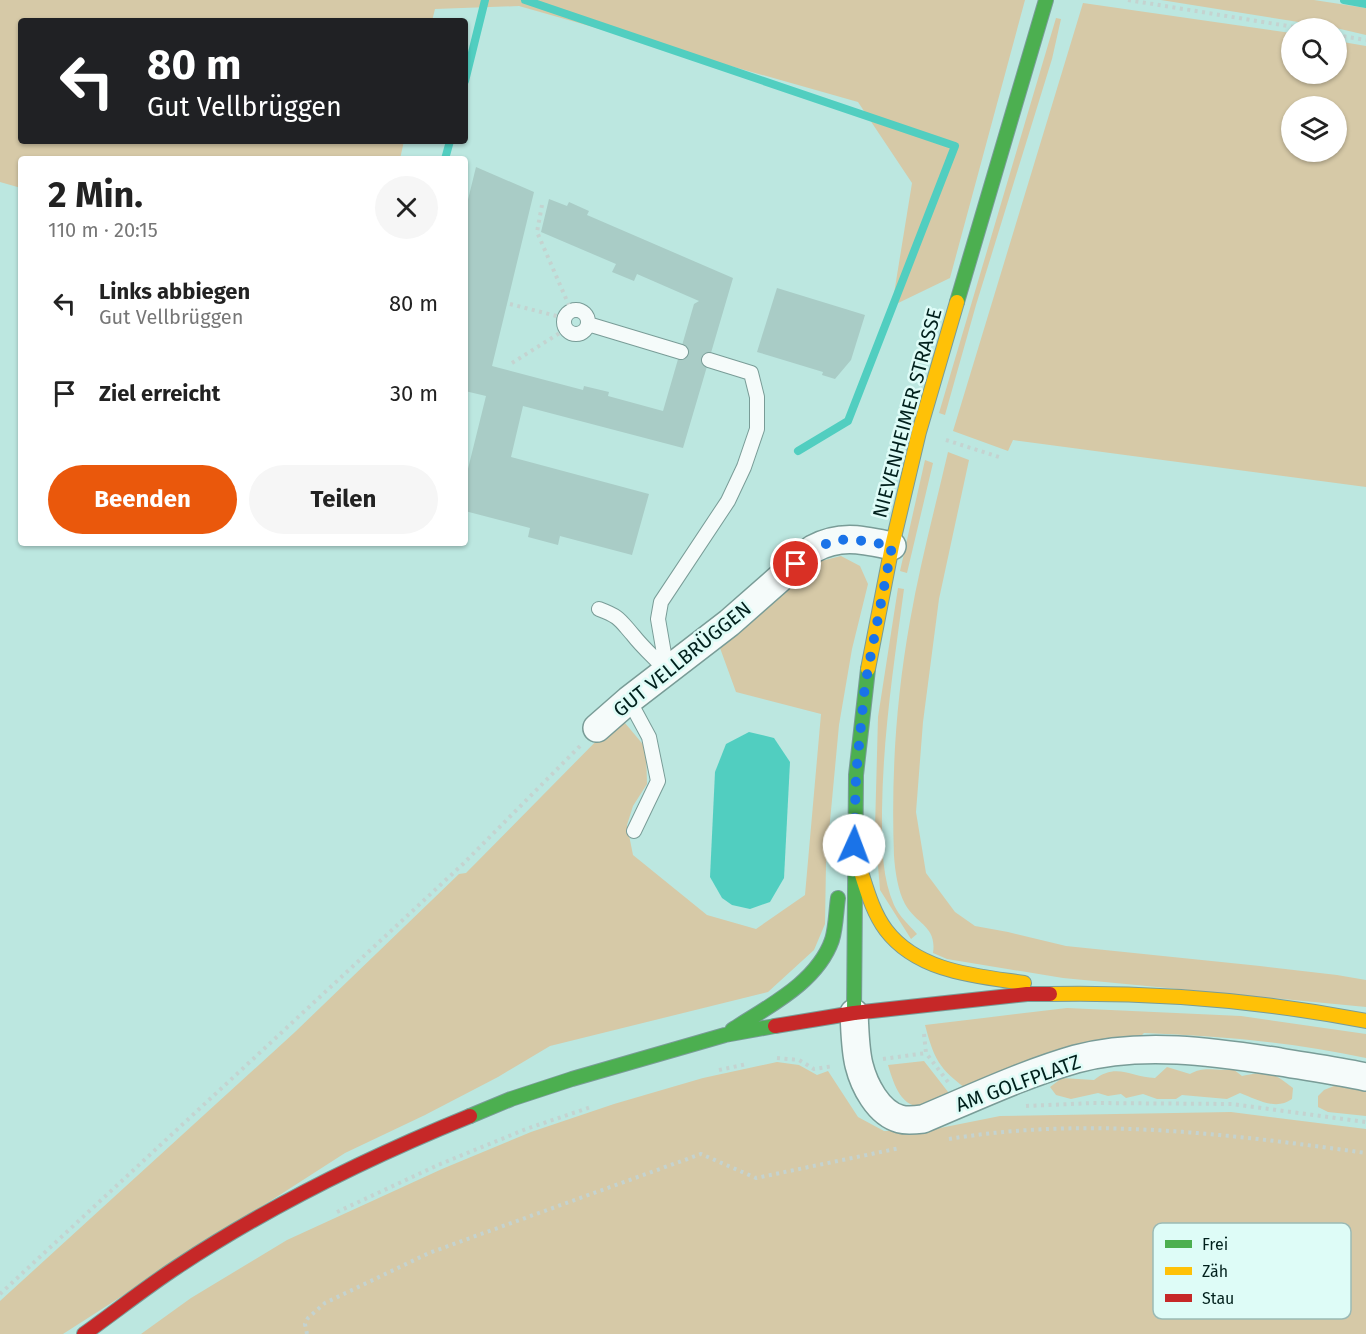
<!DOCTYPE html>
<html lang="de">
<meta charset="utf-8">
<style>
body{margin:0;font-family:"Fira Sans",sans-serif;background:#f6f6f6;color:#222;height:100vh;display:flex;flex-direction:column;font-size:22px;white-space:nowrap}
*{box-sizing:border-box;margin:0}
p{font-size:20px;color:#767676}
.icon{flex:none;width:33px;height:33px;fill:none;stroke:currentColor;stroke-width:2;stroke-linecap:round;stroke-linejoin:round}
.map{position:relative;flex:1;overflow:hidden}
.sheet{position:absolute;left:18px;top:156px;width:450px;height:390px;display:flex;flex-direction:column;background:#fff;border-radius:6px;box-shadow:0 2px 4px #0004}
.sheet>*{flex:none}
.banner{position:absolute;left:18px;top:18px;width:450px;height:126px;border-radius:6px;box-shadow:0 2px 4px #0004;background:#202124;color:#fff;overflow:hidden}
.fabs{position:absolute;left:1281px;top:18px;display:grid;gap:12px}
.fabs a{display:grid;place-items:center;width:66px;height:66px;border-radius:50%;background:#fff;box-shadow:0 2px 4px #0004;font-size:30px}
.pin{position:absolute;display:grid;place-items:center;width:51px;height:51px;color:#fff;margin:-26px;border:3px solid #fff;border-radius:50%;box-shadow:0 2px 6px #0007}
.me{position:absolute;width:66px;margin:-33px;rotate:2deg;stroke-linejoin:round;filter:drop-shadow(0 0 4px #0008)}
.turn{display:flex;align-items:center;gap:21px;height:126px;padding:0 30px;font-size:27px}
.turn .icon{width:78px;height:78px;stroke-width:2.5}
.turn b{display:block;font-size:42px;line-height:51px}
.round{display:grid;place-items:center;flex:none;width:63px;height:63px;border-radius:32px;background:#f6f6f6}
.summary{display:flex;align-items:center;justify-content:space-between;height:102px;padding:0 30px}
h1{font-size:36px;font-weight:700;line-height:45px}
.cta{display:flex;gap:12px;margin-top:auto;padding:12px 30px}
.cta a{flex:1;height:69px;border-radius:36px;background:#ea580c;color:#fff;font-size:24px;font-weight:700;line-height:69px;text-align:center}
.cta a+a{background:#f6f6f6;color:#222}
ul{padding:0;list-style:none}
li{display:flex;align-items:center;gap:18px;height:90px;padding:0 30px}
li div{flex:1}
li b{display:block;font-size:22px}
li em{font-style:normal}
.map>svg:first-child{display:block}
.green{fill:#d6c9a7;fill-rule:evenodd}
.water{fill:#51cec0}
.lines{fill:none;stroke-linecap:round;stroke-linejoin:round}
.stream{stroke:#51cec0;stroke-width:8}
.building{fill:#a9ccc6}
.lane-casing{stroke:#799c97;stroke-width:16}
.street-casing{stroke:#799c97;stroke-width:30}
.fast-casing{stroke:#799c97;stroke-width:16}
.slow-casing{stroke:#799c97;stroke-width:16}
.jam-casing{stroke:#799c97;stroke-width:16}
.path{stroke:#c4d3d0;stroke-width:4;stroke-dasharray:3 4.5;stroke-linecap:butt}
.lane{stroke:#f5fbfa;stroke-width:14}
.street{stroke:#f5fbfa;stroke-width:27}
.fast{stroke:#4caf50;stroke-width:14}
.slow{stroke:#ffc107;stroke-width:14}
.jam{stroke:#c62828;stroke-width:14}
.route{stroke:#1a73e8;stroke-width:10;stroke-dasharray:0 18}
.labels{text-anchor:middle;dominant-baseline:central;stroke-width:5;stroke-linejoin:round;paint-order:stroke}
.street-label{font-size:20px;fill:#00201c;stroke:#defcf7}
.key{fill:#defcf7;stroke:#9bbab5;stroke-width:1.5}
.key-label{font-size:16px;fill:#00201c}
</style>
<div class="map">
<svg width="1366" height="1334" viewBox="0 0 1366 1334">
<rect width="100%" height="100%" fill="#bce7e0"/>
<path class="green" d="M 0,0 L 1025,0 L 950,278 L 892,306 L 912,183 L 858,102 L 519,6 L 435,9 L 432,21 L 21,21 L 21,141 L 404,141 L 400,159 L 21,159 L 21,188 L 0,182 Z
M 1161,0 L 1314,0 L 1366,8 L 1366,35 L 1336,28 Z
M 1083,3 L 1291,33 L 1292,74 L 1336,74 L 1337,41 L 1366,46 L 1366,487 L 1013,440 L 1008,451 L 953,431 ZM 1292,106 L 1336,106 L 1336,152 L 1292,152 Z
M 1056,18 L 1061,19 L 1052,59 L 976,305 L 945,415 L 939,413 Z
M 948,452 L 969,460 L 939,599 L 923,722 L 916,812 L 926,873 L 955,912 L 975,926 L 1008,932 L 1066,946 L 1260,966 L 1337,975 L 1366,980 L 1366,1007 L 1063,978 L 947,959 L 933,953 C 937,926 917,925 905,904 C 898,891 895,871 894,856 C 891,777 896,699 910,621 C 920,564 935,508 948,452 Z
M 925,460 L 933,463 L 907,573 L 900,571 Z
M 841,556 L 860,566 L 868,584 L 852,649 L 839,725 L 826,864 L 825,924 L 814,950 L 768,992 L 550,1046 L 498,1077 L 425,1115 L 345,1153 L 63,1334 L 0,1334 L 0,1301 L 295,1032 L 459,874 L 466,873 L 613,724 L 625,723 L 646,748 L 647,784 L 633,806 L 627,825 L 633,855 L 707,915 L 756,929 L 805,895 L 821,714 L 736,692 L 720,648 L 817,562 Z
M 898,588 L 904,589 C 894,663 883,735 882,810 C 882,841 881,875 894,905 C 899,916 909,925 917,934 L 911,939 L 880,890 L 875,829 L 878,717 Z
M 1067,1008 L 1241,1016 L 1366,1034 L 1366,1058 C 1292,1042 1219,1036 1144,1033 L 1141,1036 L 1065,1047 L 1009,1069 L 968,1090 C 939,1069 934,1059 925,1025 Z
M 924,1061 L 952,1097 C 946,1100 938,1106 931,1107 C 902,1111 895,1088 888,1065 Z
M 777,1062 L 799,1065 L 817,1075 L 828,1071 L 858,1117 L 884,1131 L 925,1131 L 1000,1116 L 1231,1112 L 1366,1129 L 1366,1334 L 141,1334 L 191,1298 L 287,1240 L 442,1169 L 531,1132 L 614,1104 L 703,1078 Z
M 1167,1067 L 1190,1074 C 1205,1065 1216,1072 1233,1069 L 1242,1076 C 1268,1071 1272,1071 1293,1088 L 1292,1099 C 1276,1111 1256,1099 1240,1093 L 1227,1099 L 1182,1095 L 1176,1099 L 1157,1099 L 1143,1094 L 1126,1098 L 1121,1094 L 1108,1096 L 1098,1093 L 1071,1099 L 1056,1095 L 1050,1087 L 1062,1078 L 1094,1080 C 1116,1062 1131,1077 1155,1078 Z
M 1334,1086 L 1366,1086 L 1366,1116 L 1328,1112 L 1318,1107 L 1318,1096 L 1324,1090 Z"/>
<path class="water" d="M 749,732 L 774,738 L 790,762 L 784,878 L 770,902 L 750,909 L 732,905 L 722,898 L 710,877 L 715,772 L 726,744 Z"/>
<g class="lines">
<path class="stream" d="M 525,0 L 955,146 L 848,421 L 798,451
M 1344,0 L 1366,4
M 465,81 L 485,0
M 445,159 L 450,141"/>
</g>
<path class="building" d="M 476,167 L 534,192 L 492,366 L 583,390 L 584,386 L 609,392 L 608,396 L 663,411 L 694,304 L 699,301 L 637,274 L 634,281 L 612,272 L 616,264 L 541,232 L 549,199 L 567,206 L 569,202 L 589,211 L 587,215 L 733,278 L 683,448 L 523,406 L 511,457 L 649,494 L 632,555 L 560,536 L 558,545 L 528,537 L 530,528 L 465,511 L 465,481 L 486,396 L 465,391 L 465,212 Z
M 777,288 L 865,315 L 851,360 L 835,379 L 822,375 L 823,372 L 757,352 Z"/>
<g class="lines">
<defs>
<path id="lane" d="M564 322a12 12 0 1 1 24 0a12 12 0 1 1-24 0Z
M 588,324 L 681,352
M 599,609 C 620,617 619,619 633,635 C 643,648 656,659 667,671
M 667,671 L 658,619 L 661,602 L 728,501 L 744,467 L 757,429 L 757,397 L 751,373 L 709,360
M 629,700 L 649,737 L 658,781 L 634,831"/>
<path id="street" d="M 597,728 L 629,700 L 729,623 L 813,549 C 841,534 863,540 892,546
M 854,1013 C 855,1030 855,1049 859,1065 C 864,1085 878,1113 900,1119 C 907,1121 915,1120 923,1119 C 973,1098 1024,1074 1076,1059 C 1142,1041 1214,1052 1280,1062 C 1309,1067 1338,1071 1366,1077"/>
<path id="fast" d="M 957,302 L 1046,0
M 854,1013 L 856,775 L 868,669
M 732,1030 C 767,1007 817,983 832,940 C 836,927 836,912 838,898
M 470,1116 L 511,1099 L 572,1079 L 725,1035 L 775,1026"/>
<path id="slow" d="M 868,669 L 892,546 L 919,432 L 957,302
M 862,875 C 868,894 874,914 886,930 C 918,972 976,976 1024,983
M 1050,994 C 1156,992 1263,1001 1366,1021"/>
<path id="jam" d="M 775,1026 L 854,1013 L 1027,994 L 1050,994
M 84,1334 C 115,1312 145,1288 177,1267 C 269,1206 369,1157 470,1116"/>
</defs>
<use href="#lane" class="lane-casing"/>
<use href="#street" class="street-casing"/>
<use href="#fast" class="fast-casing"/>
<use href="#slow" class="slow-casing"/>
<use href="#jam" class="jam-casing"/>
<path class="path" d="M 1128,0 L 1300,28
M 1336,35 L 1366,40
M 542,205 L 537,232 L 571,310
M 510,304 L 564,318
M 512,363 L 566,329
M 946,440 L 999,457
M 924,1034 L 926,1053 L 948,1082
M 777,1058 L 799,1060 L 814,1069 L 834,1066
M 883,1059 L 926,1053
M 719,1070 L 747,1064
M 1026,1106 L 1093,1103 L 1232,1104 L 1366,1122
M 949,1139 C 1087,1116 1229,1134 1366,1153
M 337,1212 L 438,1165 L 526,1129 L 591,1107
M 0,1294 L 463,864 L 580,746
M 307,1334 L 305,1324 L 308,1318 L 325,1303 L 429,1253 L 701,1154 L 756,1178 L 900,1148"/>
<use href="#lane" class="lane"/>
<use href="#street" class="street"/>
<use href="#fast" class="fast"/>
<use href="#slow" class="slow"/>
<use href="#jam" class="jam"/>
</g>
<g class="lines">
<path class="route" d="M 796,564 C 833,532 847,538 892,546 L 865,685 L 856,775 L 854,845"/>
</g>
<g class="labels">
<g class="street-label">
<text transform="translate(907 413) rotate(-75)">NIEVENHEIMER STRASSE</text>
<text transform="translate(682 659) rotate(-39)">GUT VELLBRÜGGEN</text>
<text transform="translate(1018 1083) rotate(-20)">AM GOLFPLATZ</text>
</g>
</g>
<rect x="1153" y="1223" width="198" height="96" rx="9" class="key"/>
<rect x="1165" y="1240" width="27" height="8" fill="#4caf50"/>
<rect x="1165" y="1267" width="27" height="8" fill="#ffc107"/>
<rect x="1165" y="1294" width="27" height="8" fill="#c62828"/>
<g class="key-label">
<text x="1202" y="1250">Frei</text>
<text x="1202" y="1277">Zäh</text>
<text x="1202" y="1304">Stau</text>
</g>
</svg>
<div class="fabs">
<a><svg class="icon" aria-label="search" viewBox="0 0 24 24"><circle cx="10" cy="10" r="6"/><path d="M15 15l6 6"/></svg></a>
<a><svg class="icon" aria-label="layers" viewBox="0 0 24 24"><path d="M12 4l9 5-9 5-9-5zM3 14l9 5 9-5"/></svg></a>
</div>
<div class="pin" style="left:796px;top:564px;background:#d93025"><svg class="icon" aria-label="arrive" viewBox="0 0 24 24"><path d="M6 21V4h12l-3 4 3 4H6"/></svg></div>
<svg class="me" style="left:854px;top:845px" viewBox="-20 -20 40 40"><circle r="19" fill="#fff"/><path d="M0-13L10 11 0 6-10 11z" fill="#1a73e8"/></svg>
<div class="banner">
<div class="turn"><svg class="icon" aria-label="left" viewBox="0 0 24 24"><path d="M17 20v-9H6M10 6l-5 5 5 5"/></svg><div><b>80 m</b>Gut Vellbrüggen</div></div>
</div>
<section class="sheet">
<div class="summary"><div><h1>2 Min.</h1><p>110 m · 20:15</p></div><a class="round"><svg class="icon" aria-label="close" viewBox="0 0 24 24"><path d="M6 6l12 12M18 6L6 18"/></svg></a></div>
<ul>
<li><svg class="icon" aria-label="left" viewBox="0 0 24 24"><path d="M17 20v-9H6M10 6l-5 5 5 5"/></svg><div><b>Links abbiegen</b><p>Gut Vellbrüggen</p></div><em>80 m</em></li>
<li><svg class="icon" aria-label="arrive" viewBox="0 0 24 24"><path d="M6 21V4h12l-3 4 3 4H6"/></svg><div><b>Ziel erreicht</b></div><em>30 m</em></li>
</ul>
<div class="cta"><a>Beenden</a><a>Teilen</a></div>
</section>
</div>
